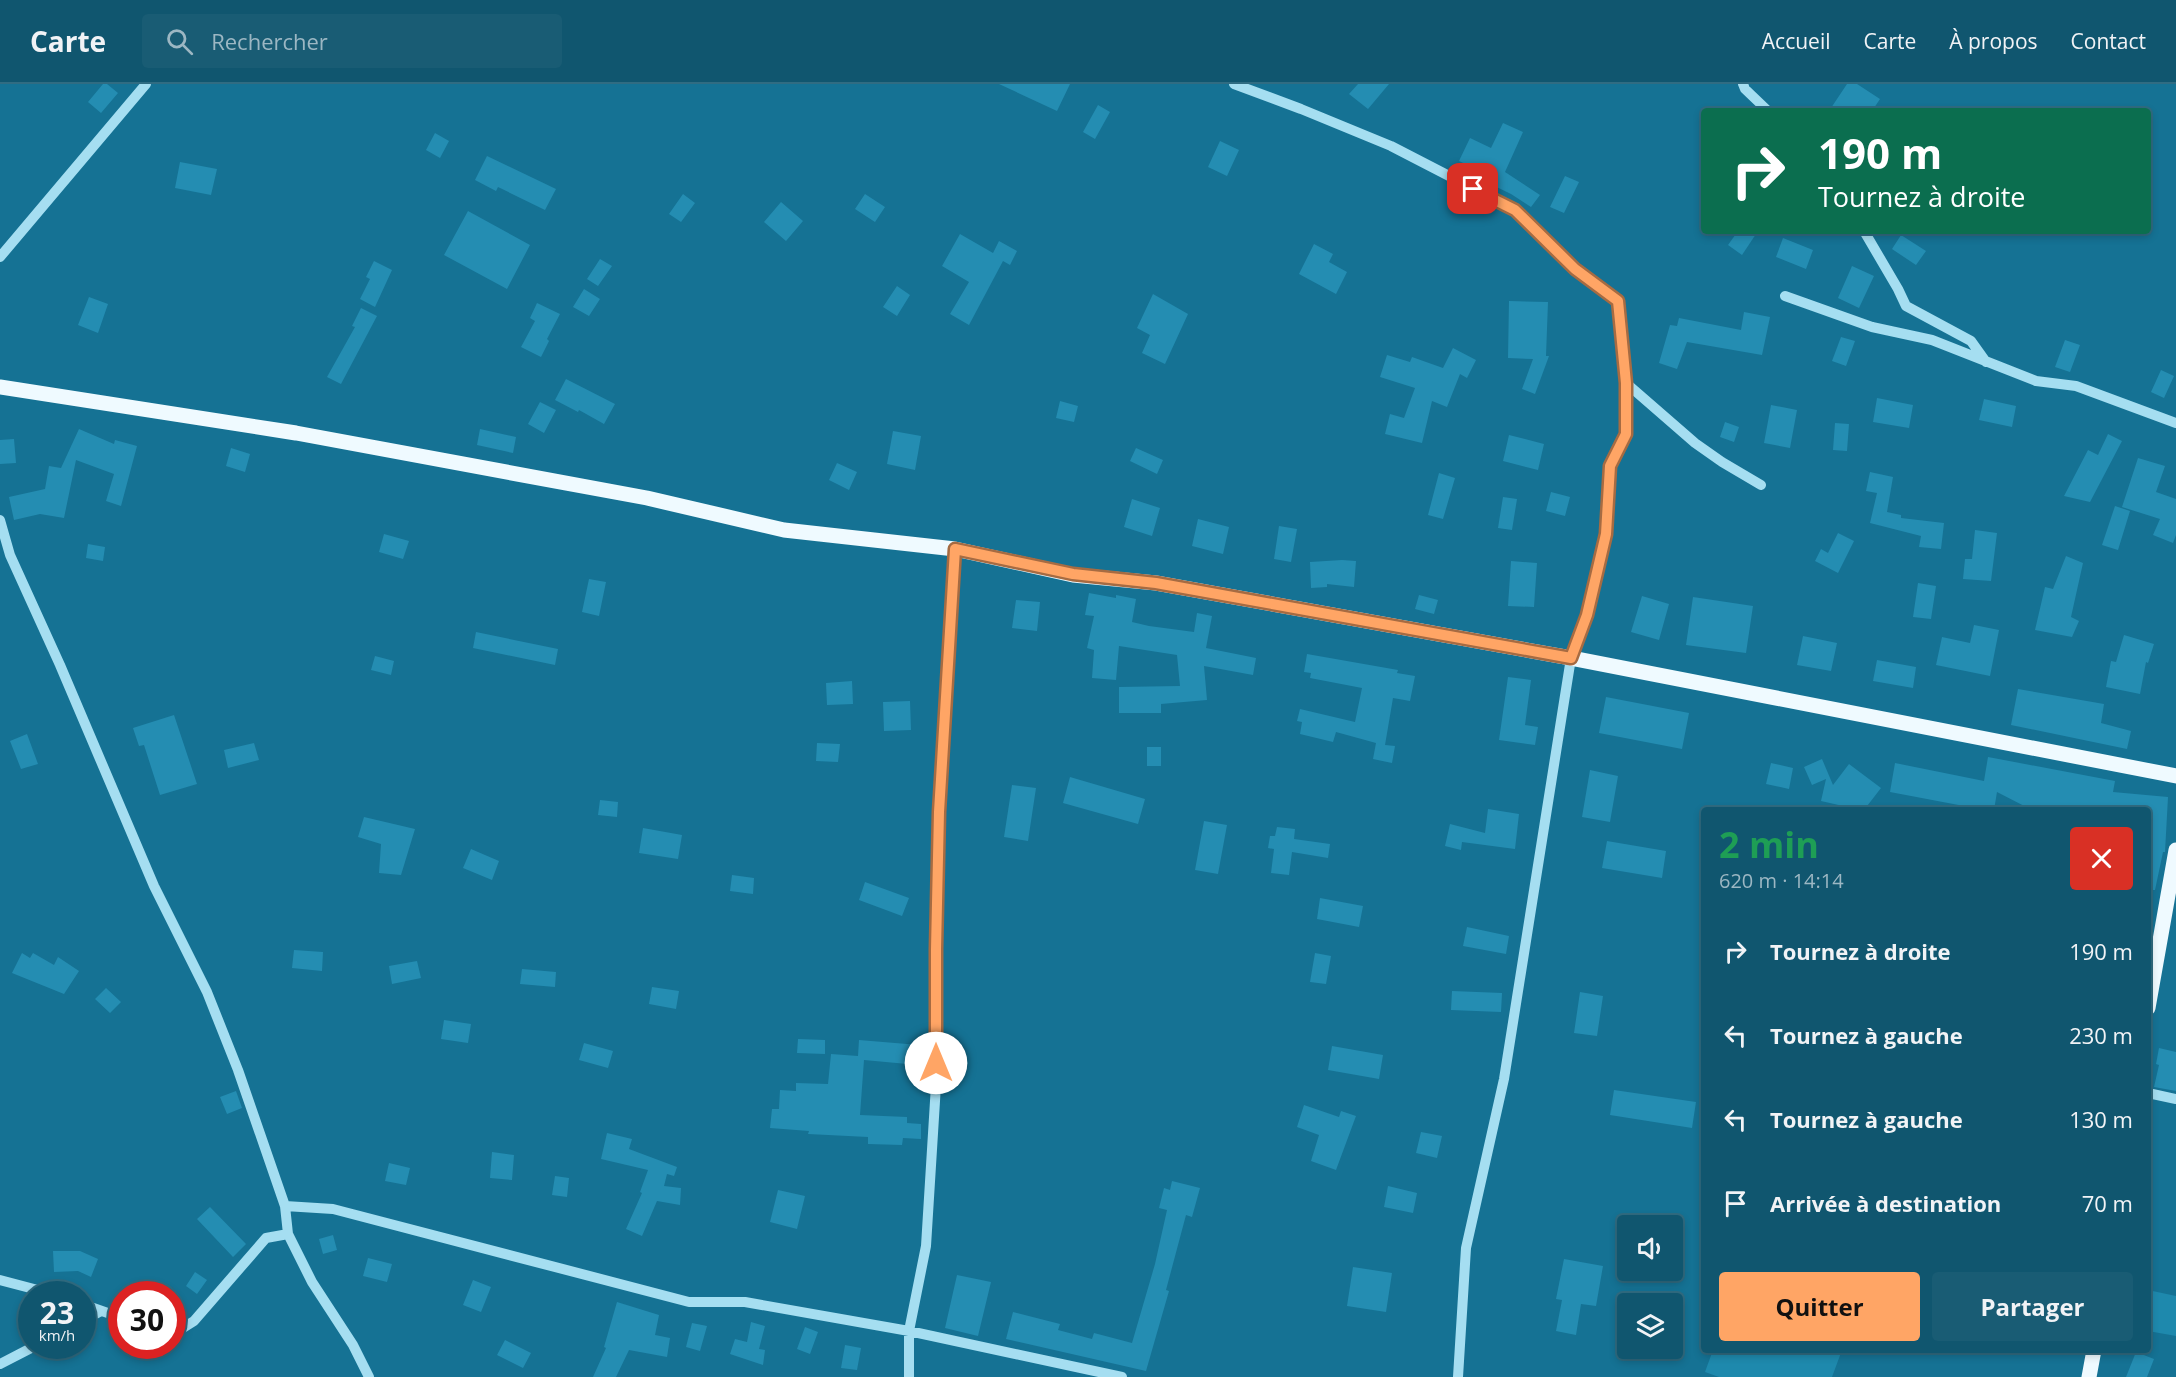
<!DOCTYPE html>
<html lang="fr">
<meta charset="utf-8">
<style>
body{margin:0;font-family:"Open Sans",sans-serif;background:#195c74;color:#f1f3f6;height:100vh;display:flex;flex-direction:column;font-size:22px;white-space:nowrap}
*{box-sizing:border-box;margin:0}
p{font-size:20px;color:#9cb7c3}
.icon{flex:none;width:33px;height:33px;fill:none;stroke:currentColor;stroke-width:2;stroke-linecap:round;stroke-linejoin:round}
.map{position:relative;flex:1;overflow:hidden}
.panel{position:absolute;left:1701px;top:723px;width:450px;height:546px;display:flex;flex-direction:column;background:#10566f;border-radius:6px;box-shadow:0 3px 9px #0003,0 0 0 2px #306c82}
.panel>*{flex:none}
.top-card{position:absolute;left:1701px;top:24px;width:450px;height:126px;border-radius:6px;box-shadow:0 3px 9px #0003,0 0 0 2px #306c82;background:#0b6e4f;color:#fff;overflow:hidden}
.fabs{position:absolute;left:1617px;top:1131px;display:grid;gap:12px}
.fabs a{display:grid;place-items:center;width:66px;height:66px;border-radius:6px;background:#10566f;box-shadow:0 3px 9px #0003,0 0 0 2px #306c82;font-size:30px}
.speed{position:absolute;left:18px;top:1197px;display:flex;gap:12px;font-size:30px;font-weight:700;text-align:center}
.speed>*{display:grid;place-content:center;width:78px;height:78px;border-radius:50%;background:#10566f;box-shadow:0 3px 9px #0003,0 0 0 2px #306c82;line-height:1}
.speed small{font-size:15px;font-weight:400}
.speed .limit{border:9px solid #d22;background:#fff;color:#111}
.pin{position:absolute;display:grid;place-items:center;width:51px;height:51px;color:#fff;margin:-26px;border-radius:12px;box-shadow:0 3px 9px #0006}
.me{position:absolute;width:66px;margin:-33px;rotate:0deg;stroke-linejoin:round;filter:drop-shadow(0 0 4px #0008)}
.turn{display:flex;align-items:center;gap:21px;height:126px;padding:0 18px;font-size:27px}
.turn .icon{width:78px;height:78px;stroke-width:2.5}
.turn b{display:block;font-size:42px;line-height:51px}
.round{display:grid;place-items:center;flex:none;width:63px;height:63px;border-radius:6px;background:#195c74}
.overview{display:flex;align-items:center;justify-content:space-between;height:102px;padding:0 18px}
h1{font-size:36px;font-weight:700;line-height:45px;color:#1e9e55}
.primary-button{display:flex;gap:12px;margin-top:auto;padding:12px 18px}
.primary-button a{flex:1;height:69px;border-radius:6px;background:#ffa565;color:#111;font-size:24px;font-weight:700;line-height:69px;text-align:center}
.primary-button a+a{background:#195c74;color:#f1f3f6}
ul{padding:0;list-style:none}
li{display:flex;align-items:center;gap:18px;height:84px;padding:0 18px}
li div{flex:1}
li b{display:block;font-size:22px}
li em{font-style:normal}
header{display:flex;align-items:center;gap:36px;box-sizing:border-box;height:84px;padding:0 30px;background:#10566f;border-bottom:2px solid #306c82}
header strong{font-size:28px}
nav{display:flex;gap:33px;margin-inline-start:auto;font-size:21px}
.search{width:420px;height:54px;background:#195c74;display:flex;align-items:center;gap:15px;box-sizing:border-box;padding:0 21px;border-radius:6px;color:#9cb7c3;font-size:22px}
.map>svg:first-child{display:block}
.green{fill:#1e89ad}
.building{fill:#248db2}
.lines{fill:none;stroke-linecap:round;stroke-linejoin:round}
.minor{stroke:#a5def1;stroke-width:10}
.major{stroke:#effaff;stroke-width:15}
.route-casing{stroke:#a66b42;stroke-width:15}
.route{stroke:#ffa565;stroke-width:10}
</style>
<header>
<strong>Carte</strong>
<div class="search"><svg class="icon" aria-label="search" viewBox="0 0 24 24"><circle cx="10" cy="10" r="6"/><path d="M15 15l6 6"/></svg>Rechercher</div>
<nav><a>Accueil</a><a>Carte</a><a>À propos</a><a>Contact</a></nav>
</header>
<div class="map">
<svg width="2176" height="1293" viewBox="0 0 2176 1293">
<rect width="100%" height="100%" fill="#157294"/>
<path class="green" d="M 2148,1206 L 2176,1212 L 2176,1252 L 2148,1247 Z
M 1713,1266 L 1842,1266 L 1832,1293 L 1719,1293 L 1705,1288 Z"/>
<path class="building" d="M 103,0 L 107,0 L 118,9 L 101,29 L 88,18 Z
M 999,0 L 1070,0 L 1057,27 Z
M 1358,0 L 1389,0 L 1368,25 L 1349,10 Z
M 1847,0 L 1857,0 L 1880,15 L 1872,27 L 1829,27 Z
M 1098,21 L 1110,28 L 1095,55 L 1083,48 Z
M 1503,39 L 1523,48 L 1505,88 L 1540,111 L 1531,123 L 1511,110 L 1478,94 L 1482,88 L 1459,77 L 1470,54 L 1491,64 Z
M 435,49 L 449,57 L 440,74 L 426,66 Z
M 1220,57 L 1239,66 L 1227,92 L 1208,83 Z
M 487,72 L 556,105 L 545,126 L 498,103 L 496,107 L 475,96 Z
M 180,78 L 217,85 L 211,111 L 175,104 Z
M 1565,92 L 1579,98 L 1564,129 L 1550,123 Z
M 683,110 L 695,119 L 681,138 L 669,130 Z
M 865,110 L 885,123 L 875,138 L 855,125 Z
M 781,118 L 803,137 L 786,157 L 764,138 Z
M 468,127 L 530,161 L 507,205 L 444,171 Z
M 1738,147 L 1758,147 L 1742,171 L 1728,161 Z
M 960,150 L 993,169 L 999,157 L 1017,167 L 1010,181 L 1003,177 L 969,241 L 950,230 L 969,198 L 942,182 Z
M 1901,151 L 1926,167 L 1916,181 L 1892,165 Z
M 1783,154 L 1813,166 L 1806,185 L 1776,173 Z
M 1314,160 L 1333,170 L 1329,178 L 1347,188 L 1336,210 L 1299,190 Z
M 600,175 L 612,182 L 598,202 L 587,195 Z
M 374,177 L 392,186 L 375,223 L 360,215 L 370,195 L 366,193 Z
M 1852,182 L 1874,192 L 1859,224 L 1838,214 Z
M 897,202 L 910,211 L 897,232 L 883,223 Z
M 584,205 L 600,215 L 589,232 L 573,223 Z
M 1153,210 L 1188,230 L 1165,280 L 1142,269 L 1150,251 L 1137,244 Z
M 89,213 L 108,220 L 98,249 L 78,241 Z
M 1509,217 L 1548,218 L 1546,272 L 1549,272 L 1535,310 L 1522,305 L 1533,275 L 1508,274 Z
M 537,219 L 560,230 L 547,255 L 549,257 L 541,273 L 521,263 L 535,237 L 530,234 Z
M 361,224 L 377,232 L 341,300 L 327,293 L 355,243 L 352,242 Z
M 1744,228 L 1770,233 L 1762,271 L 1687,258 L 1677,285 L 1659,279 L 1670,241 L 1677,242 L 1679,234 L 1741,246 Z
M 1841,253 L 1855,257 L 1846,282 L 1832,277 Z
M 2065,256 L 2080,261 L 2070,288 L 2055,283 Z
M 1453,264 L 1476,276 L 1467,294 L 1460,290 L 1447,323 L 1432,317 L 1422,359 L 1385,350 L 1390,330 L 1404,334 L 1415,304 L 1380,293 L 1387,271 L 1410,278 L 1412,273 L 1443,284 Z
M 2161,286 L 2174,292 L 2164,314 L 2151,308 Z
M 566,295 L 615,320 L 604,340 L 579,326 L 578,328 L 555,316 Z
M 1877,314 L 1913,321 L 1909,344 L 1873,338 Z
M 1984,315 L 2016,322 L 2012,343 L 1979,336 Z
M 1060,317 L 1078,322 L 1074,338 L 1056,334 Z
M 540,318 L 556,326 L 544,349 L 528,340 Z
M 1771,321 L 1797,326 L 1790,364 L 1764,359 Z
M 1725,338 L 1739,343 L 1734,358 L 1720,353 Z
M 1835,339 L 1849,340 L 1847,367 L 1833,366 Z
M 79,345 L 114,360 L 115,356 L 137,362 L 121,422 L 106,417 L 114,390 L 76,376 L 64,434 L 40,430 L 14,436 L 9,413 L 45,405 L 49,382 L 61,384 Z
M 480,345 L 516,353 L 513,369 L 477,361 Z
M 893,347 L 921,352 L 915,386 L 887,380 Z
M 2108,350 L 2122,357 L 2090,418 L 2064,412 L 2088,366 L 2098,371 Z
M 1509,351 L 1544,360 L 1538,386 L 1503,377 Z
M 14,355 L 16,379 L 0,380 L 0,356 Z
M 231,364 L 250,370 L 245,388 L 226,382 Z
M 1136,364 L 1163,376 L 1157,390 L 1130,377 Z
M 2138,374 L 2165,382 L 2156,408 L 2176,415 L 2176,451 L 2173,459 L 2153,451 L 2160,435 L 2122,423 Z
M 837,379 L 857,388 L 849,406 L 829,396 Z
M 1870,388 L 1893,393 L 1887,428 L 1901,431 L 1901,434 L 1944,439 L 1941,465 L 1919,463 L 1921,452 L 1870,439 L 1877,409 L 1866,407 Z
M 1439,389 L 1455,394 L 1443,435 L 1428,431 Z
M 1551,408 L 1570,413 L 1565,432 L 1546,427 Z
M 1503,413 L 1517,415 L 1512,446 L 1498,444 Z
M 1132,415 L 1160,424 L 1152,452 L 1124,443 Z
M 2115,422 L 2130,427 L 2118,466 L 2102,461 Z
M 1198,435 L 1229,443 L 1223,470 L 1192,462 Z
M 1279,442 L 1297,445 L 1291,478 L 1274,475 Z
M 1975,446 L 1997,449 L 1991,497 L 1963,495 L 1965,475 L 1972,475 Z
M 1838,449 L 1854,457 L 1838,489 L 1815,477 L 1821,465 L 1828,469 Z
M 384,450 L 409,457 L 403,475 L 379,468 Z
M 88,460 L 105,463 L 103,477 L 86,474 Z
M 2066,472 L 2083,479 L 2071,533 L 2079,537 L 2072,553 L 2035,546 L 2045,503 L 2053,505 Z
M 1342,476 L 1356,477 L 1354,503 L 1327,500 L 1327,503 L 1311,504 L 1310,478 Z
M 1511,477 L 1537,479 L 1534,523 L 1508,522 Z
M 589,495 L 606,498 L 599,532 L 582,528 Z
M 1918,499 L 1936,502 L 1931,535 L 1913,533 Z
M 1089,509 L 1116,514 L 1116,511 L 1136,515 L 1132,538 L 1149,542 L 1194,548 L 1197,529 L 1212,532 L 1206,564 L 1256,574 L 1253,591 L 1204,582 L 1207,616 L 1161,620 L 1161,629 L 1119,629 L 1119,603 L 1180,602 L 1177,571 L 1119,562 L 1116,596 L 1092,594 L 1094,566 L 1087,564 L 1094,532 L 1085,531 Z
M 1419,511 L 1438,516 L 1434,530 L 1415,525 Z
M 1642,512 L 1669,520 L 1659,556 L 1631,548 Z
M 1693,513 L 1753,522 L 1746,569 L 1686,561 Z
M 1016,516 L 1040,518 L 1037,547 L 1012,544 Z
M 1974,541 L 1999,546 L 1990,592 L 1936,581 L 1942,553 L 1970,559 Z
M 476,548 L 558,565 L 555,581 L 473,564 Z
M 2124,551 L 2154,560 L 2148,579 L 2146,578 L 2140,610 L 2106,603 L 2111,577 L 2116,578 Z
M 1803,552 L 1837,559 L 1831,587 L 1797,581 Z
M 1307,570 L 1398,586 L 1397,589 L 1415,592 L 1410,617 L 1393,614 L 1385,661 L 1395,662 L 1392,679 L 1373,675 L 1376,659 L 1336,648 L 1333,658 L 1300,650 L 1302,638 L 1297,637 L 1300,625 L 1355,638 L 1362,604 L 1310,594 L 1311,589 L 1304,588 Z
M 375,572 L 394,577 L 391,591 L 371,586 Z
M 1877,576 L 1916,583 L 1913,604 L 1873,597 Z
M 1508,593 L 1531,596 L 1525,641 L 1538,643 L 1535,661 L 1499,656 Z
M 852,597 L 853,620 L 827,621 L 826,599 Z
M 2018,605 L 2104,620 L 2101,639 L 2131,647 L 2127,665 L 2011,641 Z
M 1606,613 L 1689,629 L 1682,665 L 1599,649 Z
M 910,617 L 911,646 L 884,647 L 883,618 Z
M 174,631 L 197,700 L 160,711 L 144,661 L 139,662 L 133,644 Z
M 27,650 L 38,680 L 21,685 L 10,657 Z
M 254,659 L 259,676 L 228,684 L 224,666 Z
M 817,659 L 840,660 L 838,678 L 816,677 Z
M 1147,663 L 1161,663 L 1161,682 L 1147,682 Z
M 1988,673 L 2115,697 L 2113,708 L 2168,713 L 2165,768 L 2163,768 L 2155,806 L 2148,806 L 2148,726 L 2032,726 L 1997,708 L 1994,726 L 1985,726 L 1890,708 L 1895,679 L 1984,697 Z
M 1822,675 L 1833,701 L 1849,680 L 1881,704 L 1864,726 L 1840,726 L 1843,722 L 1821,717 L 1826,695 L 1812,701 L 1804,683 Z
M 1771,679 L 1793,684 L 1789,705 L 1766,700 Z
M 1590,686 L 1618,692 L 1610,738 L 1582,733 Z
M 1070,693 L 1145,715 L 1138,740 L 1063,719 Z
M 1012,701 L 1036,704 L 1028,757 L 1004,753 Z
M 600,716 L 618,718 L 617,733 L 598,731 Z
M 1488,725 L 1519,730 L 1515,765 L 1462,758 L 1461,766 L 1445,762 L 1450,740 L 1485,749 Z
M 364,733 L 415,745 L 401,791 L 379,789 L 381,760 L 358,753 Z
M 1204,737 L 1227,741 L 1218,790 L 1195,786 Z
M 1277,743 L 1295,745 L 1294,755 L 1330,760 L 1328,774 L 1292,768 L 1289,791 L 1271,789 L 1274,765 L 1268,764 L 1270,752 L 1275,752 Z
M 643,744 L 682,751 L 678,775 L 639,769 Z
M 1607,757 L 1666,767 L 1662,794 L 1602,784 Z
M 471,765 L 499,777 L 492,796 L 463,784 Z
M 732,791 L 754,794 L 753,810 L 730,807 Z
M 865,798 L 909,814 L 902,832 L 859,816 Z
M 1320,814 L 1363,822 L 1359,843 L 1317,835 Z
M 1467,843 L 1509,852 L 1506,870 L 1463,862 Z
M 294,866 L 323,868 L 322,887 L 292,884 Z
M 22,869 L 30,874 L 33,869 L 54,881 L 58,873 L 79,887 L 64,910 L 12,889 Z
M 1315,869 L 1331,872 L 1326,900 L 1310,898 Z
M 417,877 L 421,894 L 392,900 L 389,882 Z
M 522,885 L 556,888 L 555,903 L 520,900 Z
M 652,903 L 679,907 L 676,925 L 649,920 Z
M 106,904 L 121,918 L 110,929 L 95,915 Z
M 1452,907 L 1502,909 L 1501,928 L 1451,926 Z
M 1580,908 L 1603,912 L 1597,952 L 1574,949 Z
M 444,936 L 471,940 L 468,959 L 441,955 Z
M 798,955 L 825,956 L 825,970 L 797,969 Z
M 859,956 L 919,961 L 918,981 L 864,976 L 860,1031 L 907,1033 L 907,1039 L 921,1040 L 921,1055 L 903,1054 L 902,1061 L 868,1060 L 868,1053 L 808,1050 L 809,1047 L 770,1044 L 772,1025 L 779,1025 L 780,1006 L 796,1007 L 796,999 L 828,1000 L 831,970 L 858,972 Z
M 584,959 L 613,967 L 608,984 L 579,976 Z
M 1332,962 L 1383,971 L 1379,995 L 1328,986 Z
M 2159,964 L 2176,968 L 2176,1007 L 2154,1003 L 2159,981 L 2156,980 Z
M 1614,1006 L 1696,1018 L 1692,1044 L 1610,1031 Z
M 236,1007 L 242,1024 L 227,1030 L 220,1013 Z
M 1304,1021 L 1339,1033 L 1341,1027 L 1356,1032 L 1336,1086 L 1311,1077 L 1319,1051 L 1297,1043 Z
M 1421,1048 L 1442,1052 L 1437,1074 L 1416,1069 Z
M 607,1049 L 632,1055 L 629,1065 L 677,1083 L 674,1092 L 667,1090 L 664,1102 L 681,1104 L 680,1121 L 657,1117 L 642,1152 L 626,1145 L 642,1109 L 640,1108 L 648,1086 L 601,1075 Z
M 492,1068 L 514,1071 L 512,1096 L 490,1094 Z
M 389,1079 L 410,1084 L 406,1101 L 385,1097 Z
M 555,1092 L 569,1094 L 567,1113 L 552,1111 Z
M 1172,1097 L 1200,1104 L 1192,1133 L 1186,1131 L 1166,1206 L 1169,1207 L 1146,1287 L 1006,1255 L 1013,1228 L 1060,1240 L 1058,1246 L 1092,1255 L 1094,1249 L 1132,1259 L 1155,1180 L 1167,1126 L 1159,1124 L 1164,1104 L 1170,1106 Z
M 1388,1102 L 1417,1109 L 1413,1129 L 1384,1123 Z
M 778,1106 L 805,1112 L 797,1145 L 770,1138 Z
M 210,1123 L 246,1160 L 233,1173 L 197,1135 Z
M 333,1151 L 337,1166 L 323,1170 L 319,1155 Z
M 53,1167 L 80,1167 L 98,1175 L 91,1193 L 78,1187 L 54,1188 Z
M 368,1174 L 392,1180 L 387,1198 L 363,1192 Z
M 1564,1175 L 1603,1182 L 1596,1222 L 1581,1220 L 1576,1251 L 1556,1247 L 1562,1216 L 1556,1215 Z
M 1353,1183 L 1392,1189 L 1386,1228 L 1347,1222 Z
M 195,1188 L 207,1196 L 197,1210 L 186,1202 Z
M 957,1191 L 991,1198 L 978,1252 L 945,1244 Z
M 473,1196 L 491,1203 L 481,1228 L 463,1221 Z
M 617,1218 L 659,1231 L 655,1251 L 670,1254 L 667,1273 L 629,1266 L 616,1293 L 593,1293 L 606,1264 L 604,1263 Z
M 751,1238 L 765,1242 L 759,1265 L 765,1266 L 763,1281 L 730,1270 L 735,1255 L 747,1258 Z
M 692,1239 L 707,1242 L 700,1267 L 686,1263 Z
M 805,1243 L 818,1248 L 810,1270 L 797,1265 Z
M 505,1256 L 531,1269 L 523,1284 L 497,1271 Z
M 845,1261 L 861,1264 L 857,1286 L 841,1284 Z
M 2136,1268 L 2154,1275 L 2147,1293 L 2126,1293 Z"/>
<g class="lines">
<path class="minor" d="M 1234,0 L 1301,25 L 1391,62 L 1515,126 L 1575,185 L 1618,217 L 1626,299 L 1695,359 L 1722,378 L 1761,401
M 1743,0 L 1745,5 L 1768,27
M 1864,147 L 1898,205 L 1906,222 L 1971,257 L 1986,278
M 0,173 L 146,0
M 1785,212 L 1872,243 L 1932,256 L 2036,297 L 2076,302 L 2176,339
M 0,436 L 10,471 L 60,581 L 154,802 L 207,908 L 238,986 L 285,1122 L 288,1150 L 312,1198 L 353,1261 L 369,1293
M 2148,1009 L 2176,1015
M 285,1122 L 333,1125 L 689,1218 L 745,1218 L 909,1247 L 1122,1293
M 0,1196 L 53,1210
M 82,1220 L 122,1234
M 82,1237 L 101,1227
M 172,1247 L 178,1247 L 194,1237 L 266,1154 L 288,1150
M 0,1280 L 35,1262
M 909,1293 L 909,1247 L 926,1162 L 936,1001 L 935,865 L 939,728 L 955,465
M 1458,1293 L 1466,1164 L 1504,995 L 1571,574 L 1587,531 L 1606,450 L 1609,382 L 1626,350 L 1626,299"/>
<path class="major" d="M 0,303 L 296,349 L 647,414 L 784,446 L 955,465 L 1073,491 L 1156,499 L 1571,574 L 2176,692
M 2148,924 L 2176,766
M 2089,1293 L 2094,1266"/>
</g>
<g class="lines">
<defs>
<path id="route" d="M 936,979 L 936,865 L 939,728 L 955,465 L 1073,490 L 1156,499 L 1571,574 L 1587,531 L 1606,450 L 1610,382 L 1626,350 L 1626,299 L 1618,217 L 1575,185 L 1515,126 L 1473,105"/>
</defs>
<use href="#route" class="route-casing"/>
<use href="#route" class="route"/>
</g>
</svg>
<div class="fabs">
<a><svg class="icon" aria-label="sound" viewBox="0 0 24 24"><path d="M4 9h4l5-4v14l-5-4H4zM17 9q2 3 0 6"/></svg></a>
<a><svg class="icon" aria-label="layers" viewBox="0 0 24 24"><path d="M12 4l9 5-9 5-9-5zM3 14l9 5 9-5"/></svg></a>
</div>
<div class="speed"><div>23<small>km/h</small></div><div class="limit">30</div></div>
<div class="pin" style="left:1473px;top:105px;background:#d93025"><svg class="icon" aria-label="arrive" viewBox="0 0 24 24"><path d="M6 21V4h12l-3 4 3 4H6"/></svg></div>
<svg class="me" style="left:936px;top:979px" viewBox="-20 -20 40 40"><circle r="19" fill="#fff"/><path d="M0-13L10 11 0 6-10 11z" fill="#ffa565"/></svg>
<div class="top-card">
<div class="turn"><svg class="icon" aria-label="right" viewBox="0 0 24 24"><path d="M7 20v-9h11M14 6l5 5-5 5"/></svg><div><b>190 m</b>Tournez à droite</div></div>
</div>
<section class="panel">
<div class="overview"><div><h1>2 min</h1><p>620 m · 14:14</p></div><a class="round" style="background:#d93025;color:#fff"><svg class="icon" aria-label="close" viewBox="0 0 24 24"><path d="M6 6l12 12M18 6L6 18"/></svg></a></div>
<ul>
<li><svg class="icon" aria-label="right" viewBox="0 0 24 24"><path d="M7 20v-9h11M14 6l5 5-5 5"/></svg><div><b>Tournez à droite</b></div><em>190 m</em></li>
<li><svg class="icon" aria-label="left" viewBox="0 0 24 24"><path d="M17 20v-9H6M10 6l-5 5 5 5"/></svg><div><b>Tournez à gauche</b></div><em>230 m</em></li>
<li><svg class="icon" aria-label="left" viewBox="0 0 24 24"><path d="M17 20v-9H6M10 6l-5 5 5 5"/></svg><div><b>Tournez à gauche</b></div><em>130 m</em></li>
<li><svg class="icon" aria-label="arrive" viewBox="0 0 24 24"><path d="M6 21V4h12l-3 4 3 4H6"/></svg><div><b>Arrivée à destination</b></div><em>70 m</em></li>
</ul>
<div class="primary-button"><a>Quitter</a><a>Partager</a></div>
</section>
</div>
